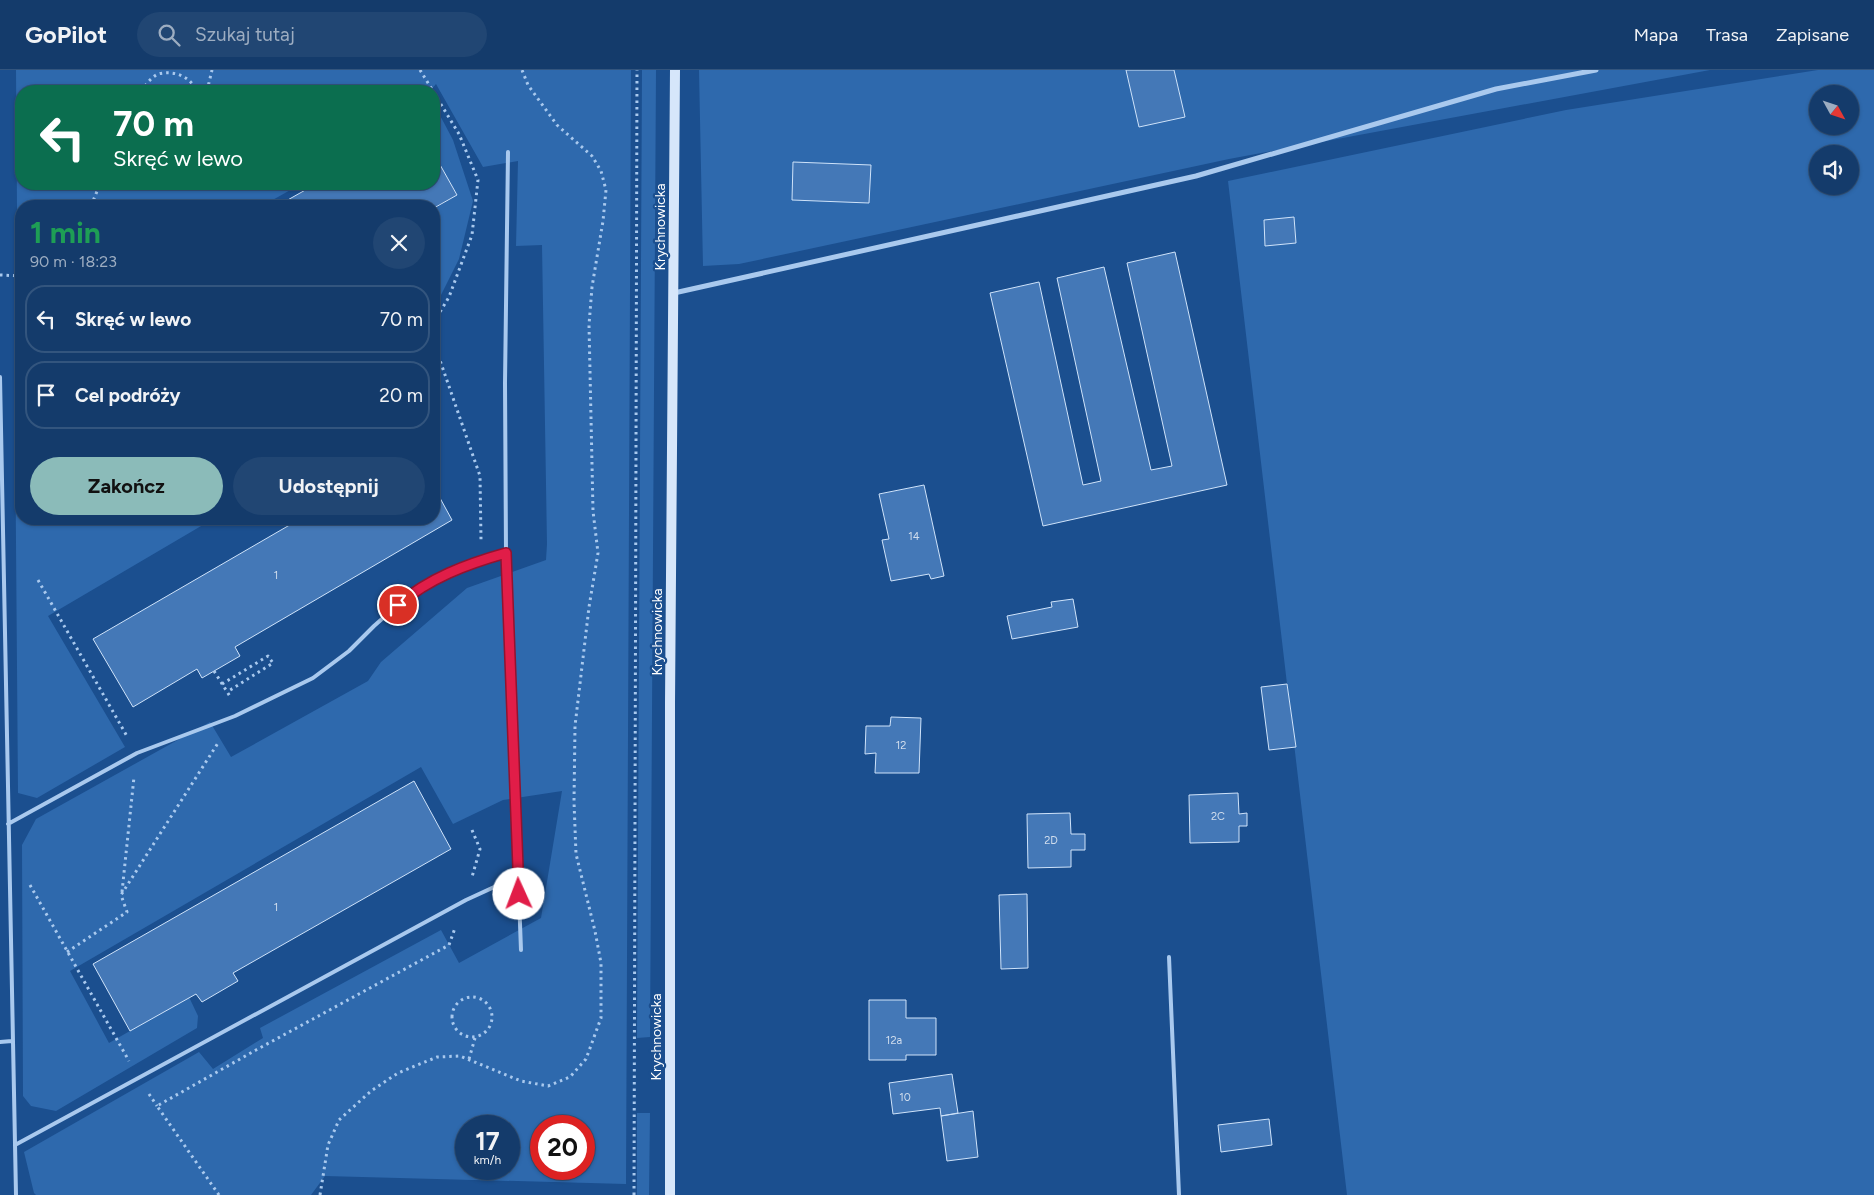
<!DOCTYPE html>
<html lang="pl">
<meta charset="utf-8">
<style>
body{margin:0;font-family:Figtree,sans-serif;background:#214673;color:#f1f3f6;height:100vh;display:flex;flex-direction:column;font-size:19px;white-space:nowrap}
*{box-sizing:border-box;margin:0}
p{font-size:16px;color:#9dadc1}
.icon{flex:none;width:28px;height:28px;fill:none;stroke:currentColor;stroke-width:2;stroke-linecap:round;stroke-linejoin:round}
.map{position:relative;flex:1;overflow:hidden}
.panel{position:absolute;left:15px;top:130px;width:425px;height:325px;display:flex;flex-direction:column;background:#143b6b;border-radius:20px;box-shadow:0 1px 4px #0004,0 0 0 1px #33557e}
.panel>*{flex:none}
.top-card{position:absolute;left:15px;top:15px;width:425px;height:105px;border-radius:20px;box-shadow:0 1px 4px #0004,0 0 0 1px #33557e;background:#0b6e4f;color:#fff;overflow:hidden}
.needle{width:32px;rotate:130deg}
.buttons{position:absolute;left:1809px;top:15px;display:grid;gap:10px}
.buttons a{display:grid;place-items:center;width:50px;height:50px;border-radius:50%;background:#143b6b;box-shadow:0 1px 4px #0004,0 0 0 1px #33557e;font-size:25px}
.speed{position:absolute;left:455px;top:1045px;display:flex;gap:10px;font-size:25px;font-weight:700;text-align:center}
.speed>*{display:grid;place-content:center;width:65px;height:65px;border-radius:50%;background:#143b6b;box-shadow:0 1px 4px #0004,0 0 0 1px #33557e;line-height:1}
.speed small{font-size:12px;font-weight:400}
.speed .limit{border:8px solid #d22;background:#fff;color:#111}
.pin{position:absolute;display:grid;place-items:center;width:42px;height:42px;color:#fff;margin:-21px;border:2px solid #fff;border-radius:50%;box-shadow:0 1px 5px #0007}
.me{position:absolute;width:55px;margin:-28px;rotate:358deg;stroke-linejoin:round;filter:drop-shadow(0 0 4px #0008)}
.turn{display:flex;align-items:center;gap:18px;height:105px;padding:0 15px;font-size:22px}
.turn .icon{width:65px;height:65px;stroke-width:2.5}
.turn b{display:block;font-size:35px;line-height:42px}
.round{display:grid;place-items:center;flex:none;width:52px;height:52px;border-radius:26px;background:#214673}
.summary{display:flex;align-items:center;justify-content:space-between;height:85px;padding:0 15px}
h1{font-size:30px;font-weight:700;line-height:38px;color:#1e9e55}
.button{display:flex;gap:10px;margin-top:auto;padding:10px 15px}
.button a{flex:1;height:58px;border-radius:30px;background:#8bbbb9;color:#111;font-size:20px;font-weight:700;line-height:58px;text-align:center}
.button a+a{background:#214673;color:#f1f3f6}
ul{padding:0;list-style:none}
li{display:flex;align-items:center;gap:15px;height:68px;margin:0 10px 8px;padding:0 5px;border:2px solid #33557e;border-radius:20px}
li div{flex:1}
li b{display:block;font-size:19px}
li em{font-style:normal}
header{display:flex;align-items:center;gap:30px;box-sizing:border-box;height:70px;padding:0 25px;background:#143b6b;border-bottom:1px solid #33557e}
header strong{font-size:24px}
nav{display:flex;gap:28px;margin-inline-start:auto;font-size:18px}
.search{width:350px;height:45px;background:#214673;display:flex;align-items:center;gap:12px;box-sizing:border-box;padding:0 18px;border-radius:28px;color:#9dadc1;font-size:19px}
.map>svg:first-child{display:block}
.green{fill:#2e69ad;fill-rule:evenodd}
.building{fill:#4478b7;stroke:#cfe3fa}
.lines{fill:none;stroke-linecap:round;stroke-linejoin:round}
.path{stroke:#a9c9ee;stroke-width:3;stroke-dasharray:2.5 4;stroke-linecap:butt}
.lane{stroke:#a9c9ee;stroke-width:4}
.street{stroke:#a9c9ee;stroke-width:5}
.secondary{stroke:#d6e6fa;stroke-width:10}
.route-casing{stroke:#92132f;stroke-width:12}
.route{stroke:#e11d48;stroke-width:9}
.labels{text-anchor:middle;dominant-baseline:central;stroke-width:4.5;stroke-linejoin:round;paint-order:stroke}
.number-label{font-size:11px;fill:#d0dded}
.street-label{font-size:14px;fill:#fff;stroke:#1b4f8f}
</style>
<header>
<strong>GoPilot</strong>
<div class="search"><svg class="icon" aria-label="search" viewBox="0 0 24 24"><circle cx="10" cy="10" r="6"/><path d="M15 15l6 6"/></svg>Szukaj tutaj</div>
<nav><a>Mapa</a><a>Trasa</a><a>Zapisane</a></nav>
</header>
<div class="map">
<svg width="1874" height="1125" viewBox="0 0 1874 1125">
<rect width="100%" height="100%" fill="#1b4f8f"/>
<path class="green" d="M 16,0 L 631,0 L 626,1114 L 325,1106 L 311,1125 L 36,1125 L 34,1123 L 24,1082 L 199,982 L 213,999 L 263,968 L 260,958 L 441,860 L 459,893 L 541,848 L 562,721 L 503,730 L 453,754 L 421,697 L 70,901 L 109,973 L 189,927 L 198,946 L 197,958 L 56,1041 L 31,1036 L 23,1026 L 22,775 L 36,749 L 210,652 L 231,687 L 368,611 L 381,592 L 467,518 L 546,490 L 547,474 L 542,175 L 516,176 L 518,91 L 483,97 L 436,14 L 430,21 L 21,21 L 21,114 L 301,114 L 262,136 L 21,136 L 21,147 L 17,139 ZM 466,1056 L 509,1056 L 509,1099 L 466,1099 ZM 541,1056 L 584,1056 L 584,1099 L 541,1099 Z
M 642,0 L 656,0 L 650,967 L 637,968 Z
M 699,0 L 1710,0 L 1229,89 L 739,194 L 703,196 Z
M 1818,0 L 1874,0 L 1874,1125 L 1347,1125 L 1228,111 L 1566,40 ZM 1818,24 L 1850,24 L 1850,56 L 1818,56 ZM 1818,84 L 1850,84 L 1850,116 L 1818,116 Z
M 434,34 L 453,70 L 473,131 L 459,189 L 434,239 L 434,139 L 457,125 L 434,84 Z
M 14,223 L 21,223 L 21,449 L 213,449 L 48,546 L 125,677 L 37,728 L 18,723 Z
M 637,1043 L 650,1043 L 649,1125 L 637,1125 Z"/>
<path class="building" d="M 1126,0 L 1174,0 L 1185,47 L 1139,57 Z
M 434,84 L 457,125 L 434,138 L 434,136 L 277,136 L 316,114 L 434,114 Z
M 793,92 L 871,95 L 869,133 L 792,130 Z
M 1294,147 L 1296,173 L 1265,176 L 1264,150 Z
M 1175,182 L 1227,415 L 1043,456 L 990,223 L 1039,212 L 1083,415 L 1101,411 L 1057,208 L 1104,197 L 1151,400 L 1172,396 L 1127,193 Z
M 924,415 L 944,506 L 931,509 L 929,504 L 891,511 L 882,470 L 889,469 L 879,424 Z
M 434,417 L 452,450 L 235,577 L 240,586 L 202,608 L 197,599 L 133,637 L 93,569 L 300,449 L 434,449 Z
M 1073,529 L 1078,557 L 1012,569 L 1007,546 L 1052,537 L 1051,532 Z
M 1287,614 L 1296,677 L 1269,680 L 1261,617 Z
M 891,647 L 921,648 L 919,703 L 875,703 L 876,683 L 865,684 L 866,656 L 890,656 Z
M 414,711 L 451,779 L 233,903 L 238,911 L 202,932 L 196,924 L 130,961 L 93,894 Z
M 1238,723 L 1239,744 L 1247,743 L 1247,756 L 1239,756 L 1239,772 L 1190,773 L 1189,725 Z
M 1070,743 L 1071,764 L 1085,764 L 1085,780 L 1071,780 L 1071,797 L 1028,798 L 1027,744 Z
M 1027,824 L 1028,898 L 1001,899 L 999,825 Z
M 869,930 L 906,930 L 906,948 L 936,948 L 936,985 L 906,985 L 906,990 L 869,990 Z
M 952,1004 L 958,1043 L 941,1046 L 940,1038 L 893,1044 L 889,1013 Z
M 973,1041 L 978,1087 L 947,1091 L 941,1046 Z
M 1269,1049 L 1272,1075 L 1221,1082 L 1218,1055 Z"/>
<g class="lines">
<path class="path" d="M 420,0 L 433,21
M 141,21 C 146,15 150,8 158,4 C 173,0 191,6 196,21
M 207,21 L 212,0
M 434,23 L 459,64 L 478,110 L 472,165 L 449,227 L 434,252
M 91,136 L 100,114
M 0,205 L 21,206
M 434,273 L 480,406 L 481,470
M 38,510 L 128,668
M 214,601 L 231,628
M 222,614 L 268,586 L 273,593 L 227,622
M 472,760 L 480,779 L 472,807
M 30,815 L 129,991
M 122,822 L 134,707
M 67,882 L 127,842 L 121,825 L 218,673
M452 947a20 20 0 1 1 40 0a20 20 0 1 1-40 0Z
M 469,989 L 475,968
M 149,1024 L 157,1036
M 219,1125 L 157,1036 L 256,980 L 449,875 L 455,858
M 320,1125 L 328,1075 L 339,1050 L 371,1021 L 398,1003 L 437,987 L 460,986 L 521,1011 L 548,1016 L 570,1007 L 586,989 L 601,948 L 601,893 L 595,861 L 576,784 L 574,732 L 575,656 L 589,537 L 598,483 L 593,441 L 589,255 L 592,217 L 603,151 L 606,120 L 601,101 L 592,86 L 557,55 L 528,15 L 522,0
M 634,1125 L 637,0"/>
<path class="lane" d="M 0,307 L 16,1125
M 506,483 L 521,880
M 8,754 L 137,683 L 235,646 L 313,608 L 349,581 L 374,556 L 409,525 L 447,503 L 481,490 L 506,483 L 505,313 L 508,82
M 1169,887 L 1179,1125
M 0,972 L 12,971
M 15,1075 L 466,830 L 518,806"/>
<path class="street" d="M 674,223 L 1196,106 L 1496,19 L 1596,0"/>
<path class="secondary" d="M 670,1125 L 670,632 L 675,0"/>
</g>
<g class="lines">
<defs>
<path id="route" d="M 398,535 C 429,508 467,494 506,483 L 519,824"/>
</defs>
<use href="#route" class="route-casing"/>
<use href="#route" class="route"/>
</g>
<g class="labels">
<g class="number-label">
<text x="914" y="466">14</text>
<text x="276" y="505">1</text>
<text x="901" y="675">12</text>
<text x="1218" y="746">2C</text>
<text x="1051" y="770">2D</text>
<text x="276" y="837">1</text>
<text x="894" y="970">12a</text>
<text x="905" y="1027">10</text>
</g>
<g class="street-label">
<text transform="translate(660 157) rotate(-90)">Krychnowicka</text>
<text transform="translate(657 562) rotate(-90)">Krychnowicka</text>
<text transform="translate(656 967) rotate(-90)">Krychnowicka</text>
</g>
</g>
</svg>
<div class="buttons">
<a><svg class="needle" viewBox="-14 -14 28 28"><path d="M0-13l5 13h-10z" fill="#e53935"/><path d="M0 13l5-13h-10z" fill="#9dadc1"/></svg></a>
<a><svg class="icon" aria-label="sound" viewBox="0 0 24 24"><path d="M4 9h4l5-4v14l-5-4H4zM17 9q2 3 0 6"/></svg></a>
</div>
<div class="speed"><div>17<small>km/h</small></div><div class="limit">20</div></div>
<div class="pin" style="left:398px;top:535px;background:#d93025"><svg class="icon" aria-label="arrive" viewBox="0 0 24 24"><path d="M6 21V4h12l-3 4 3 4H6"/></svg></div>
<svg class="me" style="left:519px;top:824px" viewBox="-20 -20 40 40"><circle r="19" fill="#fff"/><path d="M0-13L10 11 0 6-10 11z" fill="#e11d48"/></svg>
<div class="top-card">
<div class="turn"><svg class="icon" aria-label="left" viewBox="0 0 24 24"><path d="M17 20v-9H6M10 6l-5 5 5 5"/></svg><div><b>70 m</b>Skręć w lewo</div></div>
</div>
<section class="panel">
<div class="summary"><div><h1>1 min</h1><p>90 m · 18:23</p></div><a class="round"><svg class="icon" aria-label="close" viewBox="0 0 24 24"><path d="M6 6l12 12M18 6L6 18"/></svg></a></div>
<ul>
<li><svg class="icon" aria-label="left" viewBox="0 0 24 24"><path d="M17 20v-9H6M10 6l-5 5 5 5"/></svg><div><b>Skręć w lewo</b></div><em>70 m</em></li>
<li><svg class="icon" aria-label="arrive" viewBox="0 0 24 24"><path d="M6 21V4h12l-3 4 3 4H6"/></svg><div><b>Cel podróży</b></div><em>20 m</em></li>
</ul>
<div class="button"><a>Zakończ</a><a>Udostępnij</a></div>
</section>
</div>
